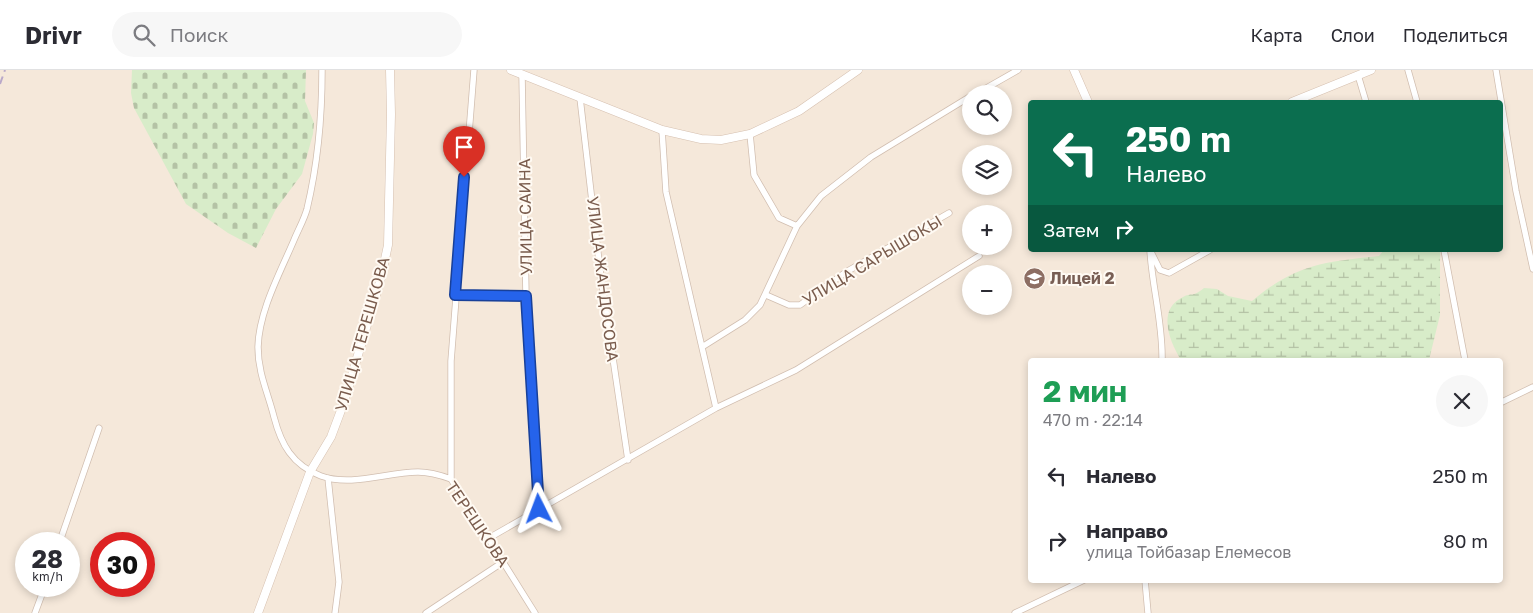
<!DOCTYPE html>
<html lang="ru">
<meta charset="utf-8">
<style>
body{margin:0;font-family:"Golos Text",sans-serif;background:#f7f7f7;color:#2b2b33;height:100vh;display:flex;flex-direction:column;font-size:19px;white-space:nowrap}
*{box-sizing:border-box;margin:0}
p{font-size:16px;color:#7c7c81}
.icon{flex:none;width:28px;height:28px;fill:none;stroke:currentColor;stroke-width:2;stroke-linecap:round;stroke-linejoin:round}
.map{position:relative;flex:1;overflow:hidden}
.sheet{position:absolute;left:1028px;top:288px;width:475px;height:225px;display:flex;flex-direction:column;background:#fff;border-radius:5px;box-shadow:0 2px 8px #0003}
.sheet>*{flex:none}
.top-card{position:absolute;left:1028px;top:30px;width:475px;height:152px;border-radius:5px;box-shadow:0 2px 8px #0003;background:#0b6e4f;color:#fff;overflow:hidden}
.buttons{position:absolute;left:962px;top:15px;display:grid;gap:10px}
.buttons a{display:grid;place-items:center;width:50px;height:50px;border-radius:50%;background:#fff;box-shadow:0 2px 8px #0003;font-size:25px}
.speed{position:absolute;left:15px;top:462px;display:flex;gap:10px;font-size:25px;font-weight:700;text-align:center}
.speed>*{display:grid;place-content:center;width:65px;height:65px;border-radius:50%;background:#fff;box-shadow:0 2px 8px #0003;line-height:1}
.speed small{font-size:12px;font-weight:400}
.speed .limit{border:8px solid #d22;background:#fff;color:#111}
.pin{position:absolute;display:grid;place-items:center;width:42px;height:42px;color:#fff;margin:-51px -21px;border-radius:50% 50% 50% 0;rotate:-45deg;box-shadow:0 0 5px #0007}
.pin .icon{rotate:45deg}
.me{position:absolute;width:55px;margin:-28px;rotate:357deg;stroke-linejoin:round;filter:drop-shadow(0 0 4px #0008)}
.turn{display:flex;align-items:center;gap:18px;height:105px;padding:0 15px;font-size:22px}
.turn .icon{width:65px;height:65px;stroke-width:2.5}
.turn b{display:block;font-size:35px;line-height:42px}
.then{display:flex;align-items:center;height:48px;padding:0 15px;background:#0003;gap:10px;font-size:19px}
.round{display:grid;place-items:center;flex:none;width:52px;height:52px;border-radius:26px;background:#f7f7f7}
.overview{display:flex;align-items:center;justify-content:space-between;height:85px;padding:0 15px}
h1{font-size:30px;font-weight:700;line-height:38px;color:#1e9e55}
ul{padding:0;list-style:none}
li{display:flex;align-items:center;gap:15px;height:65px;padding:0 15px}
li div{flex:1}
li b{display:block;font-size:19px}
li em{font-style:normal}
header{display:flex;align-items:center;gap:30px;box-sizing:border-box;height:70px;padding:0 25px;background:#fff;border-bottom:1px solid #e1e1e2}
header strong{font-size:24px}
nav{display:flex;gap:28px;margin-inline-start:auto;font-size:18px}
.search{width:350px;height:45px;background:#f7f7f7;display:flex;align-items:center;gap:12px;box-sizing:border-box;padding:0 18px;border-radius:28px;color:#7c7c81;font-size:19px}
.map>svg:first-child{display:block}
.residential{fill:#f5e8da;fill-rule:evenodd}
.wetland{fill:url(#wetland-marsh)}
.cemetery{fill:url(#cemetery-stones)}
.lines{fill:none;stroke-linecap:round;stroke-linejoin:round}
.street-casing{stroke:#d1beb0;stroke-width:7}
.secondary-casing{stroke:#d6c0b0;stroke-width:9}
.street{stroke:#fff;stroke-width:5.5}
.secondary{stroke:#fff;stroke-width:8}
.rail{stroke:#b9a8c9;stroke-width:2;stroke-dasharray:8 5;stroke-linecap:butt}
.route-casing{stroke:#184099;stroke-width:12}
.route{stroke:#2563eb;stroke-width:9}
.labels{text-anchor:middle;dominant-baseline:central;stroke-width:4;stroke-linejoin:round;paint-order:stroke}
.street-label{font-size:16px;fill:#7a5c4d;stroke:#fffaf3}
.education-label{font-size:16px;font-weight:bold;fill:#785e54;stroke:#fffaf3;text-anchor:start}
</style>
<header>
<strong>Drivr</strong>
<div class="search"><svg class="icon" aria-label="search" viewBox="0 0 24 24"><circle cx="10" cy="10" r="6"/><path d="M15 15l6 6"/></svg>Поиск</div>
<nav><a>Карта</a><a>Слои</a><a>Поделиться</a></nav>
</header>
<div class="map">
<svg width="1533" height="543" viewBox="0 0 1533 543">
<defs>
<pattern id="wetland-marsh" width="20" height="14" patternUnits="userSpaceOnUse" patternTransform="scale(1.25)"><rect width="20" height="14" fill="#d8ecc9"/><path d="M1 5h8M5 5V1M11 12h8M15 12V8" fill="none" stroke="#b4c2a5"/></pattern>
<pattern id="cemetery-stones" width="16" height="16" patternUnits="userSpaceOnUse" patternTransform="scale(1.25)"><rect width="16" height="16" fill="#d8ecc9"/><path d="M2 7V4a2 2 0 0 1 4 0v3zM10 15v-3a2 2 0 0 1 4 0v3z" fill="#b4c2a5"/></pattern>
</defs>
<rect width="100%" height="100%" fill="#fdf6ec"/>
<path class="residential" d="M 0,0 L 1533,0 L 1533,543 L 0,543 ZM 971,24 L 1004,24 L 1004,56 L 971,56 ZM 1030,32 L 1500,32 L 1500,180 L 1030,180 ZM 971,84 L 1004,84 L 1004,116 L 971,116 ZM 971,144 L 1004,144 L 1004,176 L 971,176 ZM 971,204 L 1004,204 L 1004,236 L 971,236 ZM 1030,290 L 1500,290 L 1500,510 L 1030,510 ZM 26,474 L 69,474 L 69,516 L 26,516 ZM 101,474 L 144,474 L 144,516 L 101,516 Z"/>
<path class="wetland" d="M 1384,180 L 1440,180 L 1440,245 L 1429,290 L 1181,290 C 1170,272 1156,240 1183,227 C 1192,222 1192,228 1204,218 L 1217,219 L 1228,226 L 1252,231 C 1296,194 1324,192 1379,186 Z"/>
<path class="cemetery" d="M 132,0 L 306,0 L 305,31 L 314,53 L 313,64 L 302,104 L 276,139 L 256,178 L 228,163 L 186,134 L 134,38 L 131,23 Z"/>
<g class="lines">
<defs>
<path id="street" d="M 322,0 C 322,46 318,93 307,139 C 304,150 298,160 294,170 C 280,203 259,241 258,277 C 258,303 268,323 274,347 C 281,374 292,395 321,406 C 352,417 387,402 418,402 C 430,402 440,405 451,409 L 535,543
M 1408,0 L 1417,32
M 1496,0 L 1516,121 L 1533,199
M 522,5 L 526,226 L 539,439
M 1358,5 L 1366,32
M 976,24 L 1018,0
M 580,28 L 600,200 L 628,390
M 662,60 L 666,122 L 716,338
M 750,64 L 754,105 L 779,148 L 797,156
M 1150,180 C 1152,217 1163,253 1162,290
M 1444,180 L 1465,290
M 1151,182 L 1160,200 L 1169,203 L 1210,180
M 455,225 L 526,226
M 766,225 L 789,235 L 800,235 L 846,202 L 949,143
M 702,277 L 745,250 L 760,235 L 797,156 L 821,126 L 871,87 L 971,26
M 1500,333 L 1533,317
M 328,408 L 339,512 L 335,543
M 451,409 L 451,291 L 474,0
M 489,468 L 716,338 L 796,300 L 979,186
M 59,474 L 99,358
M 1145,510 L 1148,543
M 35,543 L 45,516
M 426,543 L 503,492
M 1015,543 L 1084,510"/>
<path id="secondary" d="M 511,0 L 662,60 L 701,69 L 721,70 L 750,64 L 799,41 L 858,0
M 1074,0 L 1088,32
M 1292,32 L 1371,0
M 258,543 L 310,402 L 331,367 L 343,335 L 381,208 L 388,175 L 391,44 L 390,0"/>
</defs>
<use href="#street" class="street-casing"/>
<use href="#secondary" class="secondary-casing"/>
<use href="#street" class="street"/>
<use href="#secondary" class="secondary"/>
<path class="rail" d="M 0,14 L 5,0"/>
</g>
<g class="lines">
<defs>
<path id="route" d="M 464,107 L 455,225 L 526,226 L 539,439"/>
</defs>
<use href="#route" class="route-casing"/>
<use href="#route" class="route"/>
</g>
<defs>
<symbol id="school-disc" viewBox="-11 -11 22 22"><circle r="9.5" fill="#8d6e63" stroke="#fffaf3"/><path d="M0-5L7-2L0 1L-7-2ZM-4 1L0 2.5L4 1V4Q0 6-4 4Z" fill="#fff"/></symbol>
</defs>
<g fill-rule="evenodd">
<use href="#school-disc" x="1022" y="196" width="25" height="25"/>
</g>
<g class="labels">
<g class="street-label">
<text transform="translate(525 147) rotate(-91)">УЛИЦА САИНА</text>
<text transform="translate(872 190) rotate(-31)">УЛИЦА САРЫШОКЫ</text>
<text transform="translate(603 209) rotate(83)">УЛИЦА ЖАНДОСОВА</text>
<text transform="translate(362 264) rotate(-74)">УЛИЦА ТЕРЕШКОВА</text>
<text transform="translate(478 454) rotate(56)">ТЕРЕШКОВА</text>
</g>
<g class="education-label">
<text x="1050" y="208">Лицей 2</text>
</g>
</g>
</svg>
<div class="buttons">
<a><svg class="icon" aria-label="search" viewBox="0 0 24 24"><circle cx="10" cy="10" r="6"/><path d="M15 15l6 6"/></svg></a>
<a><svg class="icon" aria-label="layers" viewBox="0 0 24 24"><path d="M12 4l9 5-9 5-9-5zM3 14l9 5 9-5"/></svg></a>
<a>+</a>
<a>−</a>
</div>
<div class="speed"><div>28<small>km/h</small></div><div class="limit">30</div></div>
<div class="pin" style="left:464px;top:107px;background:#d93025"><svg class="icon" aria-label="arrive" viewBox="0 0 24 24"><path d="M6 21V4h12l-3 4 3 4H6"/></svg></div>
<svg class="me" style="left:539px;top:439px" viewBox="-20 -20 40 40"><path d="M0-17L14 15 0 8-14 15z" fill="#2563eb" stroke="#fff" stroke-width="4"/></svg>
<div class="top-card">
<div class="turn"><svg class="icon" aria-label="left" viewBox="0 0 24 24"><path d="M17 20v-9H6M10 6l-5 5 5 5"/></svg><div><b>250 m</b>Налево</div></div>
<div class="then">Затем<svg class="icon" aria-label="right" viewBox="0 0 24 24"><path d="M7 20v-9h11M14 6l5 5-5 5"/></svg></div>
</div>
<section class="sheet">
<div class="overview"><div><h1>2 мин</h1><p>470 m · 22:14</p></div><a class="round"><svg class="icon" aria-label="close" viewBox="0 0 24 24"><path d="M6 6l12 12M18 6L6 18"/></svg></a></div>
<ul>
<li><svg class="icon" aria-label="left" viewBox="0 0 24 24"><path d="M17 20v-9H6M10 6l-5 5 5 5"/></svg><div><b>Налево</b></div><em>250 m</em></li>
<li><svg class="icon" aria-label="right" viewBox="0 0 24 24"><path d="M7 20v-9h11M14 6l5 5-5 5"/></svg><div><b>Направо</b><p>улица Тойбазар Елемесов</p></div><em>80 m</em></li>
</ul>
</section>
</div>
